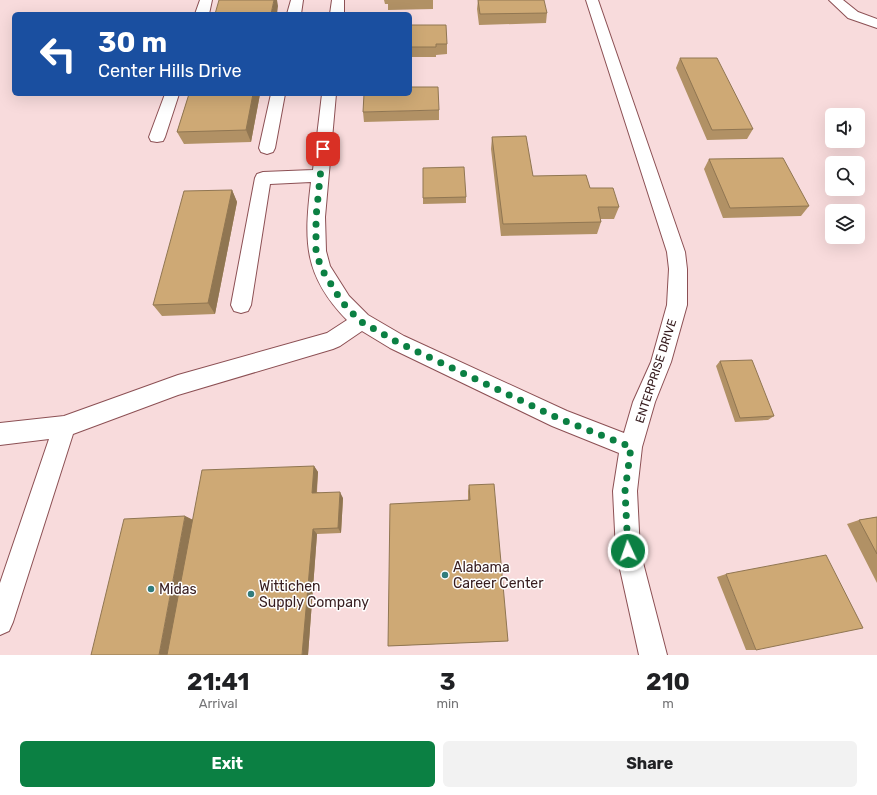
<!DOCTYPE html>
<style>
body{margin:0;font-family:Rubik,sans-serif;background:#f2f2f2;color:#202124;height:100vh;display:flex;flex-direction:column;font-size:15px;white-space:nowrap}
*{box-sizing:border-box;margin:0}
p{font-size:13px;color:#757577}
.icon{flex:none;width:22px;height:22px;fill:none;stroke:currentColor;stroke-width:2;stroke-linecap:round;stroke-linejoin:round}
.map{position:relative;height:655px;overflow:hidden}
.details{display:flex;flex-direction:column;background:#fff;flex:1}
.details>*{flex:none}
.banner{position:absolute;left:12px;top:12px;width:400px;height:84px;border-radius:6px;box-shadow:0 4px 16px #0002;background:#1a4fa0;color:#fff;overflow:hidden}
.controls{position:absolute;left:825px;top:108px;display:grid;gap:8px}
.controls a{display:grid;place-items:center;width:40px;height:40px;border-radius:6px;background:#fff;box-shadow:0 4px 16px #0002;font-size:20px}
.pin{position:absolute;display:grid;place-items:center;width:34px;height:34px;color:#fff;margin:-17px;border-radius:8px;box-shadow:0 2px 6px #0006}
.me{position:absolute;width:44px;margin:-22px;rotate:357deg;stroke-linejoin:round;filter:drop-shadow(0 0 3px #0008)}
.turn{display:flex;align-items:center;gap:14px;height:84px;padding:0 20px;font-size:18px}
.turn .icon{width:52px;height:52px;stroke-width:2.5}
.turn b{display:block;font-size:28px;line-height:34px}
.eta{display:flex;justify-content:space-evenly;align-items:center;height:68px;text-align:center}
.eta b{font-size:24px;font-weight:700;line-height:28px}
.action{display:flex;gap:8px;margin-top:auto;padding:8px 20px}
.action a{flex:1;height:46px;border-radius:6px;background:#0b8043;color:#fff;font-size:16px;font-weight:700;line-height:46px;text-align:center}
.action a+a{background:#f2f2f2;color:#202124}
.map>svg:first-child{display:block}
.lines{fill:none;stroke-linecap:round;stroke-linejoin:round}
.minor-casing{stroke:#8c5054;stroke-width:2}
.minor{fill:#fff;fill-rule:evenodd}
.wall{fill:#b19165}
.shaded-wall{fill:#907652}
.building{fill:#cea975;stroke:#907652}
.route{stroke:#0b8043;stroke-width:7;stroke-dasharray:0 12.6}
.poi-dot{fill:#327c7c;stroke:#fff;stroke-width:1.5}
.labels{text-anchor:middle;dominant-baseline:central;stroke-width:3;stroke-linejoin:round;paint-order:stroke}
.street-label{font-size:12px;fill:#371d1f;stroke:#fff}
.near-poi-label{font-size:14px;fill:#371d1f;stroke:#fff;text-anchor:start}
</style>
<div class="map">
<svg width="877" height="655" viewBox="0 0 877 655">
<rect width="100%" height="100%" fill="#f8dbdc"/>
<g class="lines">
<defs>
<path id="minor" d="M 200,0 L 212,0 L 209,14 L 195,14 Z
M 291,0 L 303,0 L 301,14 L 287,14 Z
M 332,0 L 344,0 L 344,14 L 330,14 Z
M 586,0 L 598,0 L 685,252 L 687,269 L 687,305 L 671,362 L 655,402 L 642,447 L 637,491 L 640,551 L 667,655 L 639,655 L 616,551 L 613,491 L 619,453 L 552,426 L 390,348 L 362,331 L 340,346 L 333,349 L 178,395 L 73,434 L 13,622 L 9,631 L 0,635 L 0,583 L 49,439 L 0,445 L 0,423 L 64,416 L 178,375 L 327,333 L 347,320 C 303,275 304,241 311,182 L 270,184 L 251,305 L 248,311 L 241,313 L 234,311 L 231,305 L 255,178 L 257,174 L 263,172 L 313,170 L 322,94 L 336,94 L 325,217 L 326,251 L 330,266 L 349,296 L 368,315 L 404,336 L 567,411 L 624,433 L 633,402 L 651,362 L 667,305 L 669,269 L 667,252 Z
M 829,0 L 843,0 L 858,12 L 877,19 L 877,28 L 848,18 Z
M 165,94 L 179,94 L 165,137 L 163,141 L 157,142 L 151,141 L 149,137 Z
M 271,94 L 285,94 L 275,148 L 273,152 L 267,154 L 261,152 L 259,148 Z"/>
</defs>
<use href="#minor" class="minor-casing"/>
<use href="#minor" class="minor"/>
</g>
<path class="wall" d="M 384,0 L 433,0 L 433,9 L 388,10 L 388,4 L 385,4 Z
M 478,0 L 547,13 L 546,23 L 479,25 L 477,9 Z
M 410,25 L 447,44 L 447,54 L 436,55 L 436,57 L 410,57 Z
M 680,58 L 753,129 L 747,139 L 707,140 L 676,68 Z
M 189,94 L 260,94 L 251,142 L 184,144 L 177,132 Z
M 439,110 L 439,120 L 364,122 L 363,112 Z
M 492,137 L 533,176 L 590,188 L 619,207 L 614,219 L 601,219 L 601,222 L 597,234 L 501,236 L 491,149 Z
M 709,159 L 809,206 L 801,216 L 723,218 L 704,169 Z
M 423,168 L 466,197 L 466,203 L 423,204 Z
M 232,190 L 237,202 L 215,314 L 162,316 L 153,305 Z
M 720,361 L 774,416 L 768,420 L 735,422 L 716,366 Z
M 314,466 L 318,472 L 317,492 L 343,498 L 341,533 L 317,534 L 308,655 L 185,516 L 193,520 Z
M 469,485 L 508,641 L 388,646 L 468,501 L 468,491 Z
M 877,517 L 877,583 L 847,524 L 859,520 Z
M 726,574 L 756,650 L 746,650 L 717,577 Z"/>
<path class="shaded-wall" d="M 274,0 L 277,0 L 278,6 L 277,14 L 271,14 Z
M 253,94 L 260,94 L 251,142 L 246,130 Z
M 232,190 L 237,202 L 215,314 L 208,303 Z
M 314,466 L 318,472 L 316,498 L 312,493 Z
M 340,492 L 343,498 L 341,533 L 338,528 Z
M 185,516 L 195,521 L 171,655 L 159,655 Z
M 313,529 L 317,534 L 308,655 L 302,655 Z"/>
<path class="building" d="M 219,0 L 274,0 L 271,14 L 215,14 Z
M 478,0 L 544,0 L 547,13 L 480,14 Z
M 410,25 L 446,25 L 447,44 L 436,44 L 436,47 L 410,47 Z
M 680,58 L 717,58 L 753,129 L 712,130 Z
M 410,87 L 438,87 L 439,110 L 363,112 L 364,94 L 410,94 Z
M 189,94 L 253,94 L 246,130 L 177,132 Z
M 526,136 L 533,176 L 586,175 L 590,188 L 613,188 L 619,207 L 598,207 L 601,222 L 503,224 L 492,137 Z
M 783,158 L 809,206 L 730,208 L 709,159 Z
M 464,167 L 466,197 L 423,198 L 423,168 Z
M 232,190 L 208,303 L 153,305 L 184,191 Z
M 752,360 L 774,416 L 740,418 L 720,361 Z
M 314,466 L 312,493 L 340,492 L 338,528 L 313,529 L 302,655 L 167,655 L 202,470 Z
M 494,484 L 508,641 L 388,646 L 390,504 L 470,500 L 469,485 Z
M 185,516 L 159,655 L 91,655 L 124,519 Z
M 877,517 L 877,554 L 859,520 Z
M 826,555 L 863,628 L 756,650 L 726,574 Z"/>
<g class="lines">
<path class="route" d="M 323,149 L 316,217 L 316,251 L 321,268 L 342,302 L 360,321 L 397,342 L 560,419 L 631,447 L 625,491 L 628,551"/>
</g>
<g class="poi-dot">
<circle cx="445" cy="575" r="4"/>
<circle cx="151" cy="589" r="4"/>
<circle cx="251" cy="594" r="4"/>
</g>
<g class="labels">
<g class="street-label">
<text transform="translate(656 371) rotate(-72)">ENTERPRISE DRIVE</text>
</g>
<g class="near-poi-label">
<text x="453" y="567">Alabama<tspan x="453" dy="16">Career Center</tspan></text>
<text x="259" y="586">Wittichen<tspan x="259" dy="16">Supply Company</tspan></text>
<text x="159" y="589">Midas</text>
</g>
</g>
</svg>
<div class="controls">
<a><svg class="icon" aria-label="sound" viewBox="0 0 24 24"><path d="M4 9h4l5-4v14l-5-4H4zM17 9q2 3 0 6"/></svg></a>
<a><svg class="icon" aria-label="search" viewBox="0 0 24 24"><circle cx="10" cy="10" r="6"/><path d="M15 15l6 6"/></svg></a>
<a><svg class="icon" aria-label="layers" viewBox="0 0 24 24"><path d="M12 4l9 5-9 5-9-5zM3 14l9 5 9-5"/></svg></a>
</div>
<div class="pin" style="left:323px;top:149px;background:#d93025"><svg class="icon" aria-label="arrive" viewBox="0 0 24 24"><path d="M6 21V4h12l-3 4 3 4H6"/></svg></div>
<svg class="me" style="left:628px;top:551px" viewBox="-20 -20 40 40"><circle r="17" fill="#0b8043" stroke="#fff" stroke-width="3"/><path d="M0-11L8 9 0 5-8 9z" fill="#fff"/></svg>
<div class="banner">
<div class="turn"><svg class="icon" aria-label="left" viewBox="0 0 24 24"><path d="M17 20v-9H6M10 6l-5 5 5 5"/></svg><div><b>30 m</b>Center Hills Drive</div></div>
</div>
</div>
<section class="details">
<div class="eta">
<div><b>21:41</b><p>Arrival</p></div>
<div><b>3</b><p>min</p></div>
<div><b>210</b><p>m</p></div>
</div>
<div class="action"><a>Exit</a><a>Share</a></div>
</section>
